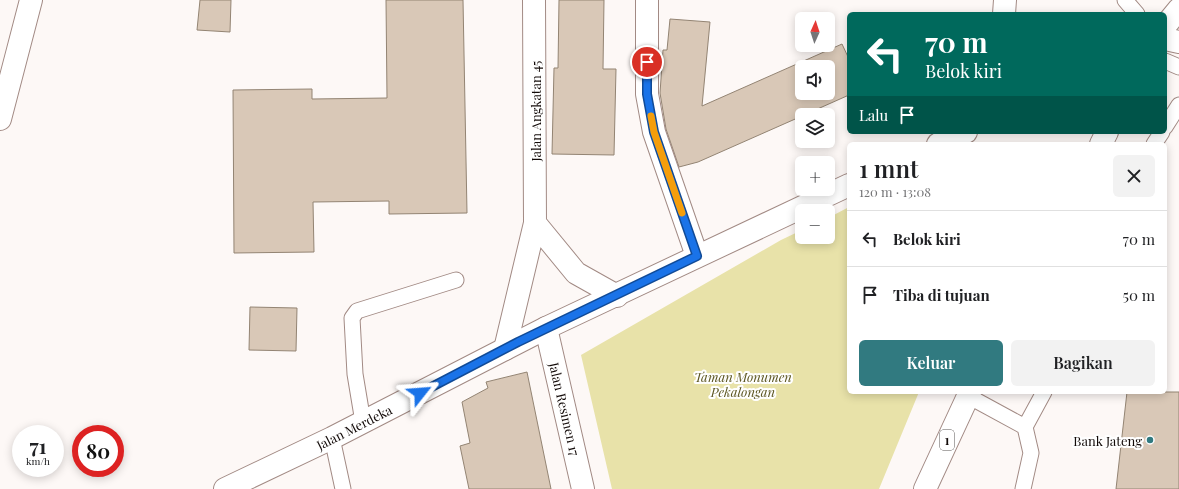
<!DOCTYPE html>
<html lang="id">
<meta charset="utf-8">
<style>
body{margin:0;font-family:"Playfair Display",serif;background:#f2f2f2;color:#202124;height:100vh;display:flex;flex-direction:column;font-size:15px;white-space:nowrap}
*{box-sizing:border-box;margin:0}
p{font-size:13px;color:#757577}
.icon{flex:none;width:22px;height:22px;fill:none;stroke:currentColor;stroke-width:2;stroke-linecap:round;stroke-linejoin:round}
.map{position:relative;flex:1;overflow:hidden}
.details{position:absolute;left:847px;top:142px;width:320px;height:252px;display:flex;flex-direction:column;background:#fff;border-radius:6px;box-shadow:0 2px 10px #0003}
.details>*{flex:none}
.top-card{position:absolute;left:847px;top:12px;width:320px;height:122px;border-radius:6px;box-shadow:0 2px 10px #0003;background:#00695c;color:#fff;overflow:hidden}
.needle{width:26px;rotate:3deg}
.tools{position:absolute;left:795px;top:12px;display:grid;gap:8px}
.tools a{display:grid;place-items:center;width:40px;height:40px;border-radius:6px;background:#fff;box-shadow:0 2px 10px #0003;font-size:20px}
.speed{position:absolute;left:12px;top:425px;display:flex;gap:8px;font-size:20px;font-weight:700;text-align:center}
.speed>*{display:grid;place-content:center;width:52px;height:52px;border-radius:50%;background:#fff;box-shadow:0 2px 10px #0003;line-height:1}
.speed small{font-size:10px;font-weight:400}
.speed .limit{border:6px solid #d22;background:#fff;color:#111}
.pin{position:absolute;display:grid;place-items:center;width:34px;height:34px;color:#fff;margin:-17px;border:2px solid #fff;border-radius:50%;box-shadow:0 1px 4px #0007}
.me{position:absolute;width:44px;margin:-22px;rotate:62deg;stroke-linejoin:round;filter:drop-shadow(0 0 3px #0008)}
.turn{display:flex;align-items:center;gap:14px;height:84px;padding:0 12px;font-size:18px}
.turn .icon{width:52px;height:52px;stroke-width:2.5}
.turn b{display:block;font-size:28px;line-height:34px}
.then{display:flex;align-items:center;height:38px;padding:0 12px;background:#0003;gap:8px;font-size:15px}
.round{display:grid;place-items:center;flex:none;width:42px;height:42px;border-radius:6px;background:#f2f2f2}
.summary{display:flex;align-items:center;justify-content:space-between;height:68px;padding:0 12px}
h1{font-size:24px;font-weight:600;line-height:30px}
.cta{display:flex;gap:8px;margin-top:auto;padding:8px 12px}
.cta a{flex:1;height:46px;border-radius:6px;background:#317a80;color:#fff;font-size:16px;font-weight:600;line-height:46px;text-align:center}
.cta a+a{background:#f2f2f2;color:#202124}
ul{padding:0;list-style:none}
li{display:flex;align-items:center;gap:12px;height:56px;padding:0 12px;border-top:1px solid #e0e0e0}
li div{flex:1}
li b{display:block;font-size:15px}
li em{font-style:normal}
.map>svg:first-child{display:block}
.green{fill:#e8e2a9}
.building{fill:#d9c8b7;stroke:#938473;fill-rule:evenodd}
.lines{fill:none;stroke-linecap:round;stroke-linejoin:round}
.service-casing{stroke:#a28a84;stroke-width:17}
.minor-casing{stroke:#a28a84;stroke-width:24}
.tertiary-casing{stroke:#a28a84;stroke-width:24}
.primary-casing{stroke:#a28a84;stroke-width:24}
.trunk-casing{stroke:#a28a84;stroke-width:24}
.service{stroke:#fff;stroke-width:15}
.minor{stroke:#fff;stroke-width:22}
.tertiary{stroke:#fff;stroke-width:22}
.primary{stroke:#fff;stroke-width:22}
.trunk{stroke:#fff;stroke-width:22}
.route-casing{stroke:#114b97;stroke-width:10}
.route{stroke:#1a73e8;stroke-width:7}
.slow{stroke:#f59e0b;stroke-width:7}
.poi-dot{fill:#317a80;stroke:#fff;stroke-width:1.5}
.labels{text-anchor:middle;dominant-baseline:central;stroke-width:4;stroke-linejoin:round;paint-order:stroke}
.shield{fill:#fff;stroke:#595452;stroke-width:1}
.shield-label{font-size:12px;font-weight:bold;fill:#120a08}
.street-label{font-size:13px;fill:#120a08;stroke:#fff}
.park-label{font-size:13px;font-style:italic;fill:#5c5621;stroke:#fff}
.poi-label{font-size:13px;fill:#120a08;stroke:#fff;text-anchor:end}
</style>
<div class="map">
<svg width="1179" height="489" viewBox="0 0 1179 489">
<rect width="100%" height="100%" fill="#fdf8f6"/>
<path class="green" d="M 849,207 L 849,392 L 919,392 L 879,489 L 612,489 L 581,355 L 781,240 L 802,230 L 802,237 L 828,237 L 828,218 Z"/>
<path class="building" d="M 200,0 L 231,0 L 230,32 L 197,30 Z
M 386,0 L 463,0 L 467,213 L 389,214 L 389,201 L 313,202 L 314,252 L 234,253 L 233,90 L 312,89 L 312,99 L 387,98 Z
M 559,0 L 604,0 L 603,69 L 616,69 L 614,155 L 552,154 L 554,68 L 558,68 Z
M 670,19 L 710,22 L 702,106 L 842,44 L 849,59 L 849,95 L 804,115 L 802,115 L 802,116 L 698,162 L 679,167 L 666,129 L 660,93 L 663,50 L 667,50 ZM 802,67 L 828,67 L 828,93 L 802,93 Z
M 250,307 L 297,308 L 296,351 L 249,350 Z
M 527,372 L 551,489 L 469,489 L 460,446 L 470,443 L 462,402 L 488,388 L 486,382 Z
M 1127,392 L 1179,392 L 1179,489 L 1116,489 Z"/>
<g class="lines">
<defs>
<path id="service" d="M 1125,0 L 1137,14
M 1165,61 L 1179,67
M 1165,127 L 1179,105
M 1154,144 L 1162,132
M 968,396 L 1025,427 L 1031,453 L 1023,489
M 363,422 L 355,374 L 352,318 L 357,311 L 456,280
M 1025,427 L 1044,392
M 332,438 L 343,489"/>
<path id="minor" d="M 647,0 L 647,94 L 654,132 L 697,256
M 1004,14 L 1005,0
M 1165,39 L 1179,42
M 0,119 L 31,0
M 546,328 L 583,489"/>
<path id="tertiary" d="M 535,223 L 576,273 L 617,296
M 505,349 L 535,223 L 534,0"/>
<path id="primary" d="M 1165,26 L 1179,9
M 938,144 L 966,132
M 1101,144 L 1107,132"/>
<path id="trunk" d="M 225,489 L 332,438 L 505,349 L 546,328 L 849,185
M 925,489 L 970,392"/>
</defs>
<use href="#service" class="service-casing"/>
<use href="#minor" class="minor-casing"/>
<use href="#tertiary" class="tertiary-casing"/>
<use href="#primary" class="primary-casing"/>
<use href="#trunk" class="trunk-casing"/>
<use href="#service" class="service"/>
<use href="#minor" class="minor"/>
<use href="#tertiary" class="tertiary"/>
<use href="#primary" class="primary"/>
<use href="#trunk" class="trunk"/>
</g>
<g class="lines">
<defs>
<path id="route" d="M 420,393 L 518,342 L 697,256 L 654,132 L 647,94 L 647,62"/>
</defs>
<use href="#route" class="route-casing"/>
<use href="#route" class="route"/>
<path class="slow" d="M 651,116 L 654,132 L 682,213"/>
</g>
<circle class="poi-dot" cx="1150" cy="440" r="4"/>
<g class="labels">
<rect class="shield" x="940" y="430" width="14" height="20" rx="3"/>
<g class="shield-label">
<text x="947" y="440">1</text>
</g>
<g class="street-label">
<text transform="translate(535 111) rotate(-90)">Jalan Angkatan 45</text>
<text transform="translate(565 409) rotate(77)">Jalan Resimen 17</text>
<text transform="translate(354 427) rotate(-27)">Jalan Merdeka</text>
</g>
<g class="park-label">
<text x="743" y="376">Taman Monumen<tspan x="743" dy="15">Pekalongan</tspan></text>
</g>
<g class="poi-label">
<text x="1142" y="440">Bank Jateng</text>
</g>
</g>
</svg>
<div class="tools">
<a><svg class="needle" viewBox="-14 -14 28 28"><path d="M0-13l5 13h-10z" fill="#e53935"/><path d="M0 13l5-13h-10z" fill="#757577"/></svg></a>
<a><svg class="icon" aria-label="sound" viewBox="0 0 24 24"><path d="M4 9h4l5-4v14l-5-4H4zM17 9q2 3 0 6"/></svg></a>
<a><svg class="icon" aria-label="layers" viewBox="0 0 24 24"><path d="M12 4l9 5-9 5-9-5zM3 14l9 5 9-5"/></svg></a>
<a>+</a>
<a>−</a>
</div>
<div class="speed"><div>71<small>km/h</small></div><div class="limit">80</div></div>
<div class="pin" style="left:647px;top:62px;background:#d93025"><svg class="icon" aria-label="arrive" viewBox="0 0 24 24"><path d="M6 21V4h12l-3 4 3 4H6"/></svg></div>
<svg class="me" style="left:420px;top:393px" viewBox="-20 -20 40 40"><path d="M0-17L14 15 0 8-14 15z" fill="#1a73e8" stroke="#fff" stroke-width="4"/></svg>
<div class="top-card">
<div class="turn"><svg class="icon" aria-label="left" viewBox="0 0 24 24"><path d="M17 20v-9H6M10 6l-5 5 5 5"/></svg><div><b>70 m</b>Belok kiri</div></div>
<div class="then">Lalu<svg class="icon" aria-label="arrive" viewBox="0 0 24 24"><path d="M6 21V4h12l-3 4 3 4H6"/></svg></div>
</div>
<section class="details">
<div class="summary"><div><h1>1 mnt</h1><p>120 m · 13:08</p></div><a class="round"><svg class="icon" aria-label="close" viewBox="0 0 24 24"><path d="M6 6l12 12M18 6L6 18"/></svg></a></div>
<ul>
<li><svg class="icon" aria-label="left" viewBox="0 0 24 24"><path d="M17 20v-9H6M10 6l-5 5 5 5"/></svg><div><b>Belok kiri</b></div><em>70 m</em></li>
<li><svg class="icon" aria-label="arrive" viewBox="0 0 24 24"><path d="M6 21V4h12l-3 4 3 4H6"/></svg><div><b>Tiba di tujuan</b></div><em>50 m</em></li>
</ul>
<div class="cta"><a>Keluar</a><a>Bagikan</a></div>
</section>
</div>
